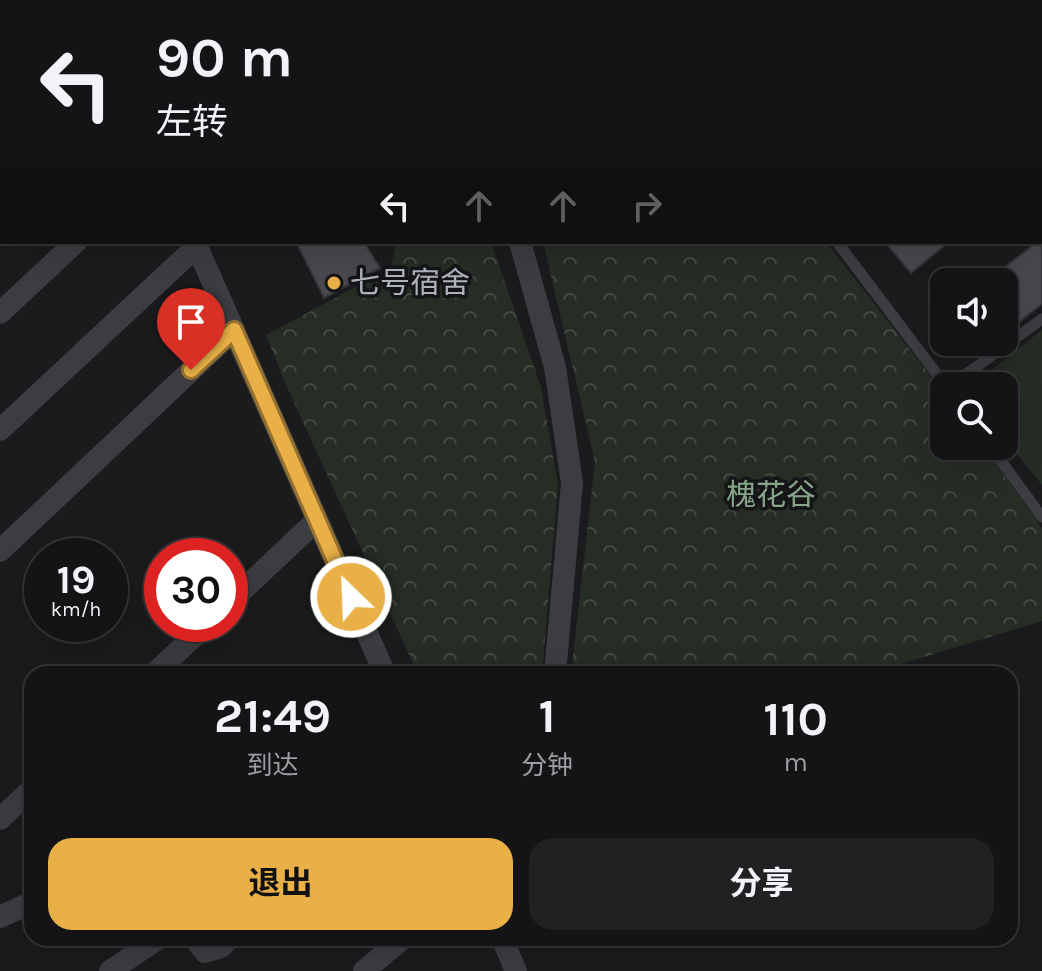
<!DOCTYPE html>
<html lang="zh">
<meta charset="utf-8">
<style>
body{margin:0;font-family:Karla,"Noto Sans SC",sans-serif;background:#212123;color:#f1f3f6;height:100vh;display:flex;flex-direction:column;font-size:30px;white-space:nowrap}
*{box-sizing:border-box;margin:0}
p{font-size:26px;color:#9d9ea1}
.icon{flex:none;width:44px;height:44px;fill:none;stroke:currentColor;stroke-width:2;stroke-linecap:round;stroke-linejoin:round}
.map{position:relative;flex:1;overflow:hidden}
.details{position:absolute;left:24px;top:666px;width:994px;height:280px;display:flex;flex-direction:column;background:#141416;border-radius:24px;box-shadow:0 8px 32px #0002,0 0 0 2px #333335}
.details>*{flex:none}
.banner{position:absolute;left:0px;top:0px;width:1042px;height:244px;box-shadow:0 8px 32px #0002,0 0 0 2px #333335;background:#141416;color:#f1f3f6;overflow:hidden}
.fabs{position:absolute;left:930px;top:268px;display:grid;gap:16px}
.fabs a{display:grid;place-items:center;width:88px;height:88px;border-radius:16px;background:#141416;box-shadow:0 8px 32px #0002,0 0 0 2px #333335;font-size:40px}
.speed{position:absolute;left:24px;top:538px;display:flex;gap:16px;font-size:40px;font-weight:700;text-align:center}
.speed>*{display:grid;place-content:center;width:104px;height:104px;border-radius:50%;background:#141416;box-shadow:0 8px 32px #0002,0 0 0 2px #333335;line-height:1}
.speed small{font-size:20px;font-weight:400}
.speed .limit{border:12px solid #d22;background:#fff;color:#111}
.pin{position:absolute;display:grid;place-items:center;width:68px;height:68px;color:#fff;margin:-82px -34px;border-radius:50% 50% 50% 0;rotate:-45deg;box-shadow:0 0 8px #0007}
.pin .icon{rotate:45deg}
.me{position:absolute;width:88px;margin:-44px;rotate:336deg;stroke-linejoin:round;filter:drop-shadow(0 0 6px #0008)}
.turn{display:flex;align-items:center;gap:28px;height:168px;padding:0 24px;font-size:36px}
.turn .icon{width:104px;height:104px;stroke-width:2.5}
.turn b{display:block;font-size:56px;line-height:68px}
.lanes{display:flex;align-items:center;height:76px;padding:0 24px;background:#0003;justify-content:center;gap:40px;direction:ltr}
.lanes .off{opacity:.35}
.eta{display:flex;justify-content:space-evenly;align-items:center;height:136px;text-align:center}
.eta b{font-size:48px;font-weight:700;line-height:56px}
.primary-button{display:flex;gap:16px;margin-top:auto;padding:16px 24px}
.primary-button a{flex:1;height:92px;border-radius:24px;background:#e8b047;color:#111;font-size:32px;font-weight:700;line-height:92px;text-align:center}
.primary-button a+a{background:#212123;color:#f1f3f6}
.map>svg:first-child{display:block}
.grass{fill:#252d25}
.forest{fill:url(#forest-crowns)}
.building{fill:#48484d;stroke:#353539;stroke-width:2}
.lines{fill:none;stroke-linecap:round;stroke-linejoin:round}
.service{stroke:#3c3d41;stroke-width:11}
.minor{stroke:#3c3d41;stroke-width:22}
.route-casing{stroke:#97722e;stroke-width:20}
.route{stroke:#e8b047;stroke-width:14}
.poi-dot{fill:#e8b047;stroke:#151518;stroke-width:3}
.labels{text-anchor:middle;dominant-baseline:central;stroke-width:7;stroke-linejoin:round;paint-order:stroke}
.poi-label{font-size:30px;fill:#aeb2bb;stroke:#151518;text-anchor:start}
.park-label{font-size:30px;fill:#86a588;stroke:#151518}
</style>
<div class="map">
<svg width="1042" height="971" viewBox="0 0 1042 971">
<defs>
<pattern id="forest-crowns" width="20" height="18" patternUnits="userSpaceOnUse" patternTransform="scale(2)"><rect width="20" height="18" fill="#252d25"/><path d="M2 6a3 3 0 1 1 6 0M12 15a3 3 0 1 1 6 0" fill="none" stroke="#424943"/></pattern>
</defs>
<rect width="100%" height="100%" fill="#1b1b1d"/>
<path class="grass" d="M 1042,330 L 1042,485 L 1004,438 L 1004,386 L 972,386 Z"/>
<path class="forest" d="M 396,242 L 491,242 L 541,387 L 558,484 L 542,674 L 418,674 L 283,378 L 266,335 L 391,268 Z
M 543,242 L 826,242 L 944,393 L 944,446 L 983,446 L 1042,528 L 1042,621 L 868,674 L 571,674 L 595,462 Z"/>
<path class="building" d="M 1042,238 L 1042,304 L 1004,334 L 1004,282 L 986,282 Z
M 296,242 L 364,242 L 380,268 L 324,298 Z
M 885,242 L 949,242 L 911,273 Z"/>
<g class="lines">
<path class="service" d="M 806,0 L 807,2
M 767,2 L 768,0
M 837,242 L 946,386
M 950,386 L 1042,319
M 990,446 L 1042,517"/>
<path class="minor" d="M 88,0 L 89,2
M 447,0 L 448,2
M 195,242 L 385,674
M 520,242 L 555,367 L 572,483 L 555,674
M 0,313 L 76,242
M 0,430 L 197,246
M 0,551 L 234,330
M 230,602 L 317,520
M 154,674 L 207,624
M 0,819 L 32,789
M 0,917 L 32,902
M 194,938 L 205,952 L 221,947 L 230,938
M 502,938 L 516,971
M 110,971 L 159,938
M 364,971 L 403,938"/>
</g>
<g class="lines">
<defs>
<path id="route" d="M 191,370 L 234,330 L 351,597"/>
</defs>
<use href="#route" class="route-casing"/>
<use href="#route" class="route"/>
</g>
<circle class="poi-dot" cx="334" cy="283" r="8"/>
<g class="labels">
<g class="poi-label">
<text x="350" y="283">七号宿舍</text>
</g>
<g class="park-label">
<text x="771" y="495">槐花谷</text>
</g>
</g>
</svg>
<div class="fabs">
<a><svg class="icon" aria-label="sound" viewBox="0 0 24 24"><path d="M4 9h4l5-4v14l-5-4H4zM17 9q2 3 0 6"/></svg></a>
<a><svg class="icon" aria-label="search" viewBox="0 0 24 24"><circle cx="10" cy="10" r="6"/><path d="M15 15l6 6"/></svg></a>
</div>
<div class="speed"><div>19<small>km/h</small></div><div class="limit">30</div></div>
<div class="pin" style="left:191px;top:370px;background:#d93025"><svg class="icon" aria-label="arrive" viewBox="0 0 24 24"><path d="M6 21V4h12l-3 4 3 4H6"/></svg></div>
<svg class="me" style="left:351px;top:597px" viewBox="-20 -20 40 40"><circle r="17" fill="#e8b047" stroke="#fff" stroke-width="3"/><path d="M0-11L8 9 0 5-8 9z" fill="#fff"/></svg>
<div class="banner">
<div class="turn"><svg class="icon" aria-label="left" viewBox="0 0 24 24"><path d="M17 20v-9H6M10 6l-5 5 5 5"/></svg><div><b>90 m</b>左转</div></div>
<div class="lanes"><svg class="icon" aria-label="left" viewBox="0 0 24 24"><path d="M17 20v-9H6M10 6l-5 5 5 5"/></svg><svg class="icon off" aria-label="ahead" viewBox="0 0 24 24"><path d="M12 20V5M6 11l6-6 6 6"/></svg><svg class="icon off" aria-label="ahead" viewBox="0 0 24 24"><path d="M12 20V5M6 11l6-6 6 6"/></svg><svg class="icon off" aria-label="right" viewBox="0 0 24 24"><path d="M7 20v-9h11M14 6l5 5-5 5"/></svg></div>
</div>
<section class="details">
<div class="eta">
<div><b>21:49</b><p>到达</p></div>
<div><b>1</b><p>分钟</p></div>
<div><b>110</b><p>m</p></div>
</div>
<div class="primary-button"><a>退出</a><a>分享</a></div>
</section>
</div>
